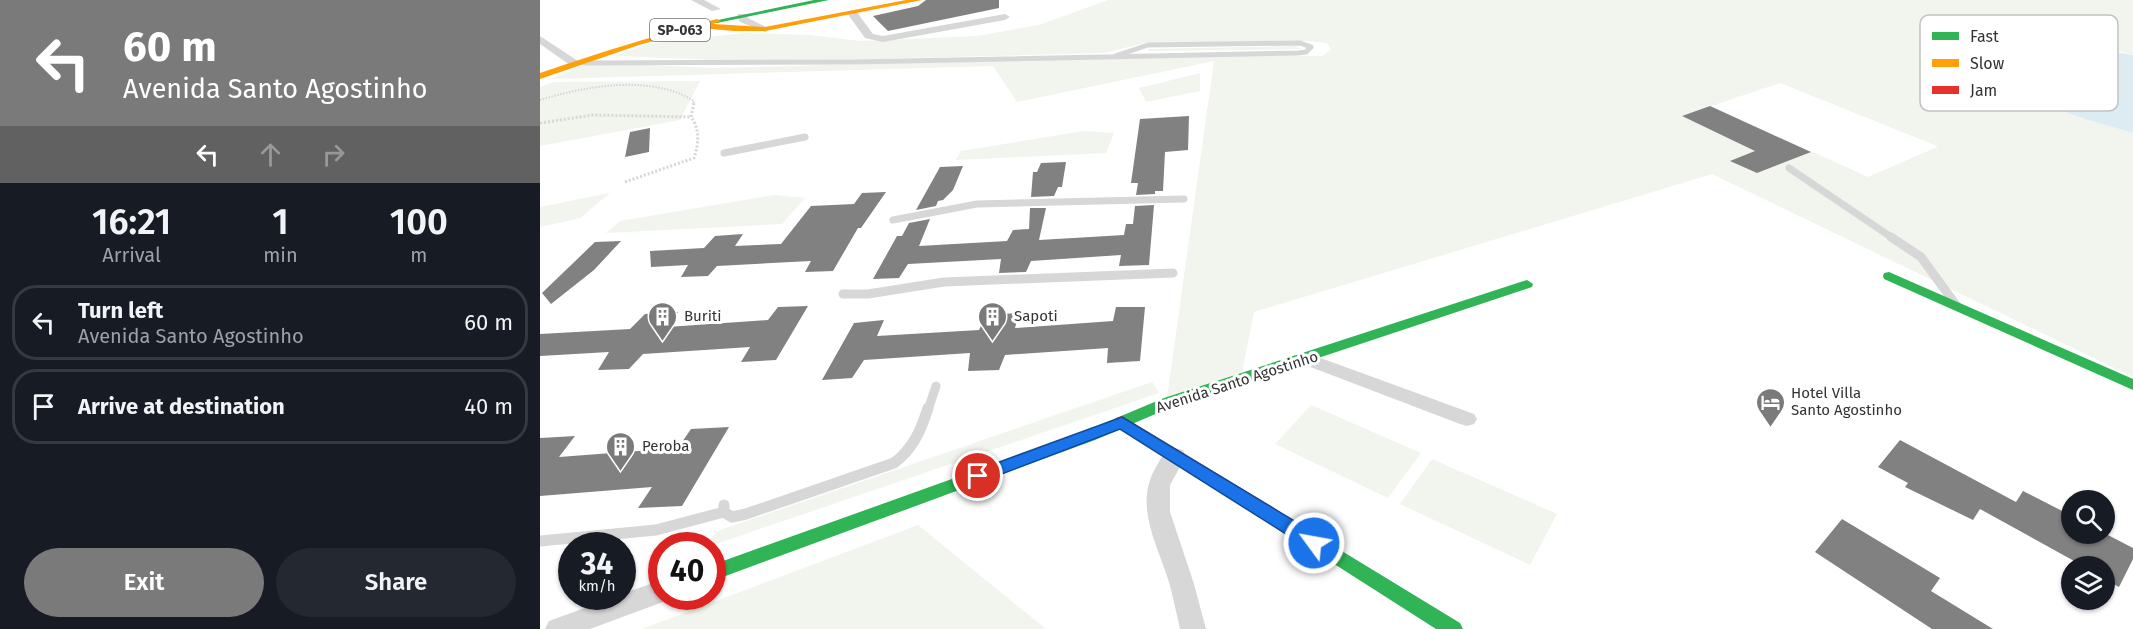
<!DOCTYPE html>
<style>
body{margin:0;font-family:"Fira Sans",sans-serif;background:#242831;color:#f1f3f6;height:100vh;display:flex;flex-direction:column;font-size:22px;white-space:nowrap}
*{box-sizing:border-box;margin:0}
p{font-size:20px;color:#9ea1a6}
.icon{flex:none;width:33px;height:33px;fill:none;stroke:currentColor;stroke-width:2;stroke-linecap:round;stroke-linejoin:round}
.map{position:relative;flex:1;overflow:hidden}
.sheet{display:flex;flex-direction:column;background:#171b24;width:540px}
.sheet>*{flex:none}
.banner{background:#7a7a7a;color:#fff;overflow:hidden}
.fabs{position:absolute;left:1521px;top:490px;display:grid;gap:12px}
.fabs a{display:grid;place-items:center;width:54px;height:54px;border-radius:50%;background:#171b24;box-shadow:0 2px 4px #0004;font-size:30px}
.speed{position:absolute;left:18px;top:532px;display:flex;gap:12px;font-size:30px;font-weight:700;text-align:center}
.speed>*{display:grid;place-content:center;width:78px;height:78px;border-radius:50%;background:#171b24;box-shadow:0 2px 4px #0004;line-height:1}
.speed small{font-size:15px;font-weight:400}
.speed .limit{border:9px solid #d22;background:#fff;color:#111}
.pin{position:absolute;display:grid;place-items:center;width:51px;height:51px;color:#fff;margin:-26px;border:3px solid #fff;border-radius:50%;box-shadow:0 2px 6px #0007}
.me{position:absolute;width:66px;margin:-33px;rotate:302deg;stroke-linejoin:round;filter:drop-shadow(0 0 4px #0008)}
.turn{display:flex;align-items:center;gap:21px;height:126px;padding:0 24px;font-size:27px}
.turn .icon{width:78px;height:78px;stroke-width:2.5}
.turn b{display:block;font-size:42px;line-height:51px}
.lanes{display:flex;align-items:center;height:57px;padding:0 24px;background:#0003;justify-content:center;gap:30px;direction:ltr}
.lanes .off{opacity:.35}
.eta{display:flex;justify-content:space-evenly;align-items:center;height:102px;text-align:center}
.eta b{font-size:36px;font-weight:600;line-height:42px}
.button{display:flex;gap:12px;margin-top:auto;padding:12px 24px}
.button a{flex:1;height:69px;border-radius:36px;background:#7a7a7a;color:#fff;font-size:24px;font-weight:600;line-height:69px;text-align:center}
.button a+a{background:#242831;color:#f1f3f6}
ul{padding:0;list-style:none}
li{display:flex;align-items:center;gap:18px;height:75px;margin:0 12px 9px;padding:0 12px;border:3px solid #363941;border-radius:24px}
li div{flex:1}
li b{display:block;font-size:22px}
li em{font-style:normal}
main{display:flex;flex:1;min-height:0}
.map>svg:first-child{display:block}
.green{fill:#f1f5ed;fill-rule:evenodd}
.water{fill:#ddebf3}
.building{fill:#818181}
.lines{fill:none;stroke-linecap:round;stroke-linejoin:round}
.path-far1{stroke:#d6d6d6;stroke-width:2;stroke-dasharray:1.5 1.5;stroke-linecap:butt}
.path{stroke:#d6d6d6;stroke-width:3;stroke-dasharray:2 2;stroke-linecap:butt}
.lane-far3{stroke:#d7d7d7;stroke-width:5}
.lane-far2{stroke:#d7d7d7;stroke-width:7}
.lane-far1{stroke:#d7d7d7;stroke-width:9}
.lane{stroke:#d7d7d7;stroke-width:11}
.street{fill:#d7d7d7;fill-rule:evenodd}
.fast{fill:#30b455;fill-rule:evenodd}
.slow{fill:#ff9f0a;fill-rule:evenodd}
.jam{fill:#e5322d;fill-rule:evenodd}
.route{fill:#1a73e8;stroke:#114b97;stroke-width:1.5}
.labels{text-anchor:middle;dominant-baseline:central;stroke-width:6;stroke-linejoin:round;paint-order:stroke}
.shield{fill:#fff;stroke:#707070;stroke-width:1.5}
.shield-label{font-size:14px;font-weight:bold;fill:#333}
.poi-label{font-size:15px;fill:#333;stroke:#fff;text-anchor:start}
.street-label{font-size:15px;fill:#333;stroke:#fff}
.key{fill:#fff;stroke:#c2c2c2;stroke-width:1.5}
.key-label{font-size:16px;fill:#333}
</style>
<main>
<section class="sheet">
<div class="banner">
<div class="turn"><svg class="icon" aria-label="left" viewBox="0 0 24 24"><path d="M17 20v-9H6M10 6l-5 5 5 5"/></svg><div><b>60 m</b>Avenida Santo Agostinho</div></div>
<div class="lanes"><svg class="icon" aria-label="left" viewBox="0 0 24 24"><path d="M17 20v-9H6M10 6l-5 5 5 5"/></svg><svg class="icon off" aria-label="ahead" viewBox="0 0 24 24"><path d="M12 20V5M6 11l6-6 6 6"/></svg><svg class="icon off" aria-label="right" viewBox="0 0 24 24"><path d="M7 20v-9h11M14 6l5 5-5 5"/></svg></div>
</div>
<div class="eta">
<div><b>16:21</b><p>Arrival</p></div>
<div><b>1</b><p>min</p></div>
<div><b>100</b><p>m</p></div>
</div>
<ul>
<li><svg class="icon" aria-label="left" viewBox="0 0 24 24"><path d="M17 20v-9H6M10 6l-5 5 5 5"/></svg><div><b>Turn left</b><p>Avenida Santo Agostinho</p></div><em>60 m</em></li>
<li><svg class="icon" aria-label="arrive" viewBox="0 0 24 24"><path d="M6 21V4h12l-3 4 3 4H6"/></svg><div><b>Arrive at destination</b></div><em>40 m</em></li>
</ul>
<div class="button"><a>Exit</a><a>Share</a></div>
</section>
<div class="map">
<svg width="1593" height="629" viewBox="0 0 1593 629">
<rect width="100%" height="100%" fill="#fff"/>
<path class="green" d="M 568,0 L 1593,0 L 1593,55 L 1575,50 L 1434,59 C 1459,71 1480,90 1505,103 C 1533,117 1563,124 1593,133 L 1593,377 L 1172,174 L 714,312 L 702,372 L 627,398 L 674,61 L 477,102 L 453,66 L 10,79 L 39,67 L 59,63 L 172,68 L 679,55 L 782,56 L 791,50 L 787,43 L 769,41 L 605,43 L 564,53 L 224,62 L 75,56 L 107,44 L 203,33 L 269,35 L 321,41 L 437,36 L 499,25 ZM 1240,83 L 1397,146 L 1397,147 L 1328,177 L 1171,106 ZM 1170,106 L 1270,151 L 1270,152 L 1242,163 L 1142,116 Z
M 756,46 L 761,49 L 610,51 L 606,49 Z
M 660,73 L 660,91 L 606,102 L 599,88 Z
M 160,81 L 140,120 L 0,146 L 0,87 L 14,82 Z
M 544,131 L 574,133 L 566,153 L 416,160 L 421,151 Z
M 70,193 L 40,218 L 0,227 L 0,207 Z
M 234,195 L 265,198 L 242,224 L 66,233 L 80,221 Z
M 612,382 L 619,393 L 170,546 L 162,546 L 180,530 Z
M 771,405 L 881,453 L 848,498 L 735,444 Z
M 892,459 L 1017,514 L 990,565 L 860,504 Z
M 378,525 L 506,629 L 102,629 Z"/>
<path class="water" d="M 1546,47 L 1593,55 L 1593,133 C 1563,124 1533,117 1505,103 C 1480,90 1459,71 1433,60 L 1443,52 Z"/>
<path class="building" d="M 386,0 L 459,0 L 459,8 L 348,31 L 333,16 L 378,6 Z
M 1170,106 L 1271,152 L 1217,173 L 1190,161 L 1215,151 L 1142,116 Z
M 649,116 L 648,150 L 625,152 L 623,191 L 615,191 L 615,194 L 596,195 L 598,183 L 591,183 L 600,119 Z
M 110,128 L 109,152 L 85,157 L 90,132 Z
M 526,162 L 522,187 L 518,187 L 514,196 L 491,197 L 493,172 L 497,172 L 501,163 Z
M 423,166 L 413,190 L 403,200 L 398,201 L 396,206 L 376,210 L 400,167 Z
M 346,192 L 321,228 L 318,228 L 293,271 L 265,272 L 271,261 L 177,266 L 168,276 L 141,277 L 148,265 L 111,267 L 110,251 L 164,248 L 175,236 L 203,234 L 195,246 L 241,244 L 271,206 L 314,204 L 322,193 Z
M 614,205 L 609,265 L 579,266 L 581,255 L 491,261 L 486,272 L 459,273 L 461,259 L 368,264 L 359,278 L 333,279 L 357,236 L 362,236 L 369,223 L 390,219 L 379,246 L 467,241 L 473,230 L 489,229 L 490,208 L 506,208 L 499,240 L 584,235 L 586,224 L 593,224 L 595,206 Z
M 81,241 L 54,270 L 11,304 L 2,293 L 55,242 Z
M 268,306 L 236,360 L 201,362 L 210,347 L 103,354 L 89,369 L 58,370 L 69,352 L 0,356 L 0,334 L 90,329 L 105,314 L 138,312 L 127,327 L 228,320 L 238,307 Z
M 576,307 L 605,307 L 600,361 L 567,363 L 568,348 L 465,355 L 459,370 L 428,371 L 430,353 L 324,360 L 312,378 L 282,380 L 314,323 L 344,320 L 337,336 L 439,330 L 446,315 L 479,313 L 475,328 L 573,321 Z
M 189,427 L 142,506 L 98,508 L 112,487 L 0,496 L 0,438 L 35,436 L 19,457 L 138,448 L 151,429 Z
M 1360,440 L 1476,502 L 1483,491 L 1532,516 L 1532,534 L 1566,534 L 1593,548 L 1593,559 L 1579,587 L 1564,579 L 1564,567 L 1545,567 L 1440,509 L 1433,520 L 1365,487 L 1368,483 L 1338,467 Z
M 1302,519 L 1400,578 L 1391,591 L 1453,629 L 1392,629 L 1275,552 Z"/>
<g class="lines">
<path class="path-far1" d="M 0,100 C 45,86 111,74 154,101 L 153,105"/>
<path class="path" d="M 0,123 L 53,115 L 151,117
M 85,182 L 154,158 C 159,144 160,129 151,117 L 154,103"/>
<path class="lane-far3" d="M 43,63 L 312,62 L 758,53 L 766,52 L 771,47 L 760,43 L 608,45 L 575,56"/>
<path class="lane-far2" d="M 184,153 L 265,137
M 1249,168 L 1354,239
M 353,220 L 437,204 L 644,199"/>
<path class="lane-far1" d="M 1351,237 L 1381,257 L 1416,305
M 303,294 L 328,294 L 404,282 L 633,273
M 388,410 L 396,386"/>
<path class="lane" d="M 184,505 L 184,512 L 192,517 L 206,514 L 354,463 C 373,449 381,430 388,408
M 0,541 L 116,530 L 184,512"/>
<path class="street" d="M 151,0 L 164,0 L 181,9 L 172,11 Z
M 308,11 L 316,11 L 333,34 L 343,36 L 465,14 L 470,17 L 465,20 L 343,42 L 325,38 L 307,13 Z
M 198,14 L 206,14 L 208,18 L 230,29 L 225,32 L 200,22 L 197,16 Z
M 0,36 L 38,61 L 38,65 L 30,65 L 0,44 Z
M 767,353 L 934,414 L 937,419 L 934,424 L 927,426 L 920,424 L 760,363 L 757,359 L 760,355 Z
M 635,448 L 643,450 L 646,456 L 630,485 L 630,512 L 654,584 L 666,629 L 640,629 C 636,612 633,595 628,579 C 616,542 594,504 616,467 C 621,458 625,451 635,448 Z
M 122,580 L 122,597 L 132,597 L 131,599 L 50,629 L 5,629 L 9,621 L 75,597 L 82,597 L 82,594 Z"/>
<path class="fast" d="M 274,0 L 289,0 L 177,23 L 173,21 Z
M 1349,272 L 1593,379 L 1593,390 L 1344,279 L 1343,276 L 1344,273 Z
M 987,280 L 993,284 L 992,287 L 634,406 L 555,440 L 172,581 L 172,565 L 543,432 L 624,398 Z
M 728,506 L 920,623 L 923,629 L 896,629 L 722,518 L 719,513 L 722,508 Z"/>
<path class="slow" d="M 366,0 L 382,0 L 225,31 L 194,31 L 161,28 L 99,45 L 0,79 L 0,73 C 59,53 118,34 177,19 L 181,21 L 173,24 L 225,27 Z"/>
<path class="jam" d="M 582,416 L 734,508 L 737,513 L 734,518 L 728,520 L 722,518 L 576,426 L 574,422 L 576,418 Z"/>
</g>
<path class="route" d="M 582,417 L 781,537 L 783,543 L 781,548 L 774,550 L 768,548 L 580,429 L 438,483 L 432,481 L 430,476 L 432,472 Z"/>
<defs>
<symbol id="building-pin" viewBox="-11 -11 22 30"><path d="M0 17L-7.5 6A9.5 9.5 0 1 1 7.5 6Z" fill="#7a7a7a" stroke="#fff"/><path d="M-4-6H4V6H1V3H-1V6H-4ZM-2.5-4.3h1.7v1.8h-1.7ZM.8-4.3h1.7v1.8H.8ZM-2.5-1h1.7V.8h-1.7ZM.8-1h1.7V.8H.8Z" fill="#fff"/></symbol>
<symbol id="hotel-pin" viewBox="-11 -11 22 30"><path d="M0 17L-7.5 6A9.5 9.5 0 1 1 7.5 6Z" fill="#7a7a7a" stroke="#fff"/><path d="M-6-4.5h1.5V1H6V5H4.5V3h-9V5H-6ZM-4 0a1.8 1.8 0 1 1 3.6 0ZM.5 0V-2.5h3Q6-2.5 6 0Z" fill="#fff"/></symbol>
</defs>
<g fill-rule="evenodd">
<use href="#building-pin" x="106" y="300" width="33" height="45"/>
<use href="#building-pin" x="436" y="300" width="33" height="45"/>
<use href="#hotel-pin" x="1214" y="386" width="33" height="45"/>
<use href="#building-pin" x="64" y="430" width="33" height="45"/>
</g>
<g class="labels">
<rect class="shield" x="110" y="19" width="60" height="22" rx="4.5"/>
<g class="shield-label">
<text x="140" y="30">SP-063</text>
</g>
<g class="poi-label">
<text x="144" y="316">Buriti</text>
<text x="474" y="316">Sapoti</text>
<text x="1251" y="393">Hotel Villa<tspan x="1251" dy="17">Santo Agostinho</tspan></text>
<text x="102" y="446">Peroba</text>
</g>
<g class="street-label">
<text transform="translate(697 382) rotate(-18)">Avenida Santo Agostinho</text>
</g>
</g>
<rect x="1380" y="15" width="198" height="96" rx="9" class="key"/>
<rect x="1392" y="32" width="27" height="8" fill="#30b455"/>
<rect x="1392" y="59" width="27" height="8" fill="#ff9f0a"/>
<rect x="1392" y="86" width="27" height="8" fill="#e5322d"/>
<g class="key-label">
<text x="1430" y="42">Fast</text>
<text x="1430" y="69">Slow</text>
<text x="1430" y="96">Jam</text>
</g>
</svg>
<div class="fabs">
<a><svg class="icon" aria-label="search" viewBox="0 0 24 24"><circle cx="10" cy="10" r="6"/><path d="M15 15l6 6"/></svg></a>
<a><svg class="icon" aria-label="layers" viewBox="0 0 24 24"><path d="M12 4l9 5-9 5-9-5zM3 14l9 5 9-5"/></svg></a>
</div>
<div class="speed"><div>34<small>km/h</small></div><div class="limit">40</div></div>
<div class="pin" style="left:438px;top:476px;background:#d93025"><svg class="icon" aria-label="arrive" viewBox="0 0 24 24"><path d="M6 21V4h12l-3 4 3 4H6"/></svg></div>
<svg class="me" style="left:774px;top:543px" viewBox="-20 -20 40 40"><circle r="17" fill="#1a73e8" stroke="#fff" stroke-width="3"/><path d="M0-11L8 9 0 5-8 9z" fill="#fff"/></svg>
</div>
</main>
